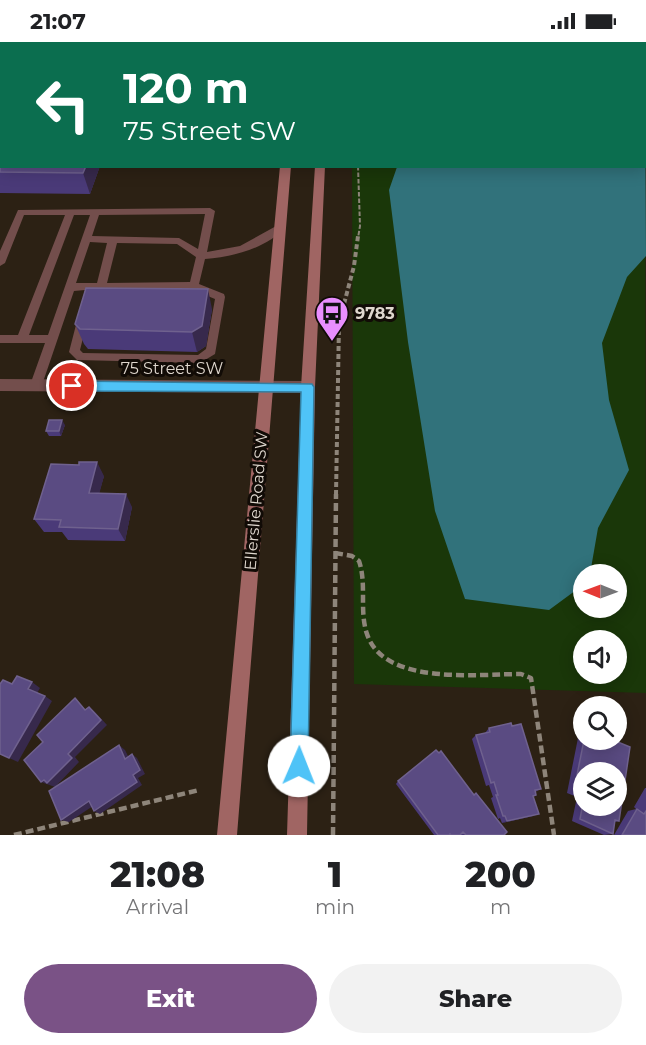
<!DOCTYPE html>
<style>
body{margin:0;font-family:Montserrat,sans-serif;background:#f2f2f2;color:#202124;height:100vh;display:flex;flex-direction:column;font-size:22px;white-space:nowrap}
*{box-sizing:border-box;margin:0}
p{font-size:20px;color:#757577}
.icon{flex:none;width:33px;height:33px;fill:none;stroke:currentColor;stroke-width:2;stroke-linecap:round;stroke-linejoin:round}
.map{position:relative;height:793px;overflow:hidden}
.drawer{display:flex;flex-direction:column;background:#fff;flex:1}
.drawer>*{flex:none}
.hud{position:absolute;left:0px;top:0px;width:646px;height:126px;box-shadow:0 3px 15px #0003;background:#0b6e4f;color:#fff;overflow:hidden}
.needle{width:39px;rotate:271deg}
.fabs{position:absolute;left:573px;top:522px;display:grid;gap:12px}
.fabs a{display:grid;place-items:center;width:54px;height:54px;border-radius:50%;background:#fff;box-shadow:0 3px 15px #0003;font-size:30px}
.pin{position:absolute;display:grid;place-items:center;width:51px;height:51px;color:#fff;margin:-26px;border:3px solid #fff;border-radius:50%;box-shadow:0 2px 6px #0007}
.me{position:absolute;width:66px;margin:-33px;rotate:1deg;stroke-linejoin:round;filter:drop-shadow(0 0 4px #0008)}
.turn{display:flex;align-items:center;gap:21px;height:126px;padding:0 24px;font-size:27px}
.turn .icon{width:78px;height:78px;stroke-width:2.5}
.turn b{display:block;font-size:42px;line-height:51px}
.eta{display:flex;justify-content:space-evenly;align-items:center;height:102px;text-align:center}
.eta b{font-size:36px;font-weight:800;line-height:42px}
.cta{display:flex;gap:12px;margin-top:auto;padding:12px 24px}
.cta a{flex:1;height:69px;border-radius:36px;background:#7a5286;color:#fff;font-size:24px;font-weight:800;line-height:69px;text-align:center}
.cta a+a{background:#f2f2f2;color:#202124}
.status{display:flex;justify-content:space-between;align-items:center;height:42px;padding:0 30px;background:#fff;direction:ltr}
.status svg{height:16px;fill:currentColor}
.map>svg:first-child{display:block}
.green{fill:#1a3709;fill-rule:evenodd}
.water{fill:#31727b}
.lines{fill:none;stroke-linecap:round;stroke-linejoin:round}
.path-far2{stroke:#8e857a;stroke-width:2;stroke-dasharray:4.5 2;stroke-linecap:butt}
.path-far1{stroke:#8e857a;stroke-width:4;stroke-dasharray:5 3;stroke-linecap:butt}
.path{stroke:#8e857a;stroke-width:4.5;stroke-dasharray:8 4;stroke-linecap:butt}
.lane{fill:#734e4c;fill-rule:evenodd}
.street{fill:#734e4c;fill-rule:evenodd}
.secondary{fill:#a06563;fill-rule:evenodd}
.wall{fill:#4a3a78;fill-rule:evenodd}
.shaded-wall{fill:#37294c}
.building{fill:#5a4b82;stroke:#6f618e;stroke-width:1.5}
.route{fill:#4fc3f7;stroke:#337fa1;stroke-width:1.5}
.labels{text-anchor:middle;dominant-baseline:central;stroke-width:6;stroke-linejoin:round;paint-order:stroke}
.poi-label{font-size:16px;font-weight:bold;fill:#dfd7ce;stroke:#110b06;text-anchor:start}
.street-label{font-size:16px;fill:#dfd7ce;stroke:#110b06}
</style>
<div class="status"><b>21:07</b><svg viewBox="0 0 49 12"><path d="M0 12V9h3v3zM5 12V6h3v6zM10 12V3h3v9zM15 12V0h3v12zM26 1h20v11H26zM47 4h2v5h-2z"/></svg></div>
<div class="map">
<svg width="646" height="793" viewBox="0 0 646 793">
<rect width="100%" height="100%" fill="#2c2114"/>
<path class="green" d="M 645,15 L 646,651 L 354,642 L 352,125 L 645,124 ZM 584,532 L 616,532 L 616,566 L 584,566 ZM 584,598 L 616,598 L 616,632 L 584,632 Z"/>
<path class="water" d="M 645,28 L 646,214 L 627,235 L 602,301 L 609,358 L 629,428 L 598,486 L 590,532 L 584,532 L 583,543 L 549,568 L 465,557 L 435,469 L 408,300 L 389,148 L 397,125 L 645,124 Z"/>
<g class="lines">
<path class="path-far2" d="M 358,124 L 360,184 L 358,196"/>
<path class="path-far1" d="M 336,453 L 339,281 L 354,224 L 358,194"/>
<path class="path" d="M 335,511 L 352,514 L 359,519 C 367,542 359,569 367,592 C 384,644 477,632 521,632 L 531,636 L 554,793
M 14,793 L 199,748
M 333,793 L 336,452"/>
<path class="lane" d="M 210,166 L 215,169 L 207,210 L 240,204 L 278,183 L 281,182 L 286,185 C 266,206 234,215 205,217 L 199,242 L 224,252 L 225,255 L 215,312 L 200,321 L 77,318 L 69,310 L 85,248 L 74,249 L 42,343 L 36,347 L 32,346 L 30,343 L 45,301 L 0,301 L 0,293 L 18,293 L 65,173 L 24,173 L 5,221 L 0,224 L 0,209 L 18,168 ZM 205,172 L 198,207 L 179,196 L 92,194 L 99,173 ZM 74,173 L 90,173 L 48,293 L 29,293 ZM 90,200 L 107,201 L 97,241 L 76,241 ZM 117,201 L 177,202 L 196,215 L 190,240 L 107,241 ZM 95,248 L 193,248 L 215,257 L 206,307 L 198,313 L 83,311 L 80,308 Z"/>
<path class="street" d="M 0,337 L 308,339 L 313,341 L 315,345 L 313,349 L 308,351 L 0,349 Z"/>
<path class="secondary" d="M 293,0 L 303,0 L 303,2 L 293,2 Z
M 321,0 L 331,0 L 331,2 L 321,2 Z
M 280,124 L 291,124 L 237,793 L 217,793 Z
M 315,124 L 325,124 L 315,345 L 307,793 L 287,793 L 301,345 Z"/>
</g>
<path class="wall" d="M 30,0 L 66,0 L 65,2 L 31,2 Z
M 86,0 L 128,0 L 127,2 L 86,2 Z
M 156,0 L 260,0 L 260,2 L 156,2 Z
M 513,0 L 564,0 L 527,2 L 513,2 Z
M 571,0 L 599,0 L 599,2 L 571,2 Z
M 601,0 L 646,0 L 646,11 L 645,10 L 645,2 L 601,2 Z
M 0,102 L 100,124 L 90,152 L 0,151 Z
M 212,267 L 206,304 L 197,310 L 88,307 L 84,302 L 75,282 Z
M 65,383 L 61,394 L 49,394 L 46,389 Z
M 104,434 L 99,451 L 132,465 L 125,499 L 68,498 L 62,490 L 44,490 L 34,477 Z
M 489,686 L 541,747 L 535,750 L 536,753 L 533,755 L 533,774 L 502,781 L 500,776 L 498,777 L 491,756 L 493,755 L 489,743 L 486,744 L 472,697 L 476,693 L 485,691 Z
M 584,688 L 584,698 L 613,698 L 630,705 L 619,779 L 615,780 L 613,792 L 604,793 L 572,779 L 577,755 L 567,751 L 579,691 ZM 584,730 L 616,730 L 616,764 L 584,764 Z
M 398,739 L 474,753 L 476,751 L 504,793 L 434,793 L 396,742 Z
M 645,746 L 646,746 L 646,793 L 614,793 L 628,769 L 636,767 L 634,765 Z"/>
<path class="shaded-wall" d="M 86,124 L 100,124 L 90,152 L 83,131 Z
M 208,247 L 212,267 L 206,304 L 197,310 L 192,290 Z
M 62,378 L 65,383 L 61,394 L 59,389 Z
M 97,420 L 104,434 L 96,464 L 89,451 Z
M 126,452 L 132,465 L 125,499 L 118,487 Z
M 32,640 L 40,646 L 36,653 L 28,647 Z
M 45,654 L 52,659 L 18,720 L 9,716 Z
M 89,665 L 95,670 L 107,683 L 75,715 L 79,720 L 55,745 L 41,740 Z
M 119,703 L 125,708 L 131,720 L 125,717 Z
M 132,712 L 137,716 L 145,732 L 138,736 L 142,743 L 100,772 L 94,769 L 133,733 Z
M 89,759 L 96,762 L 69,780 L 61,778 Z
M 539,772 L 533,774 L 502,781 L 507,779 Z"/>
<path class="building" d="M 0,102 L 2,102 L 2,124 L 86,124 L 83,131 L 0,130 Z
M 86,246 L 208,247 L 202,284 L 192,290 L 80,287 L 75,282 Z
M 49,378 L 62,378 L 59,389 L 46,389 Z
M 79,420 L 97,420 L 89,451 L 126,452 L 118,487 L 59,485 L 61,478 L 34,477 L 51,422 L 79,423 Z
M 17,634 L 32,640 L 28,647 L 45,654 L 9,716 L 0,712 L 0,642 L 3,638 L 12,642 Z
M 75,656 L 85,668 L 89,665 L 101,678 L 68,712 L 72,716 L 47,741 L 44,738 L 41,740 L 24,718 L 43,700 L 37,693 Z
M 511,681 L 512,684 L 521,682 L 541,747 L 535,748 L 536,753 L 533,754 L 539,772 L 507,779 L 505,774 L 503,774 L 496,753 L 498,753 L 494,740 L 491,741 L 476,693 L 490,690 L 489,686 Z
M 584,698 L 613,698 L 630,705 L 619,779 L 615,778 L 613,792 L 580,777 L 584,755 L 584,764 L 616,764 L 616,730 L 584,730 L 584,752 L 574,748 Z
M 119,703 L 125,717 L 132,712 L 140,728 L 133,733 L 137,740 L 94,769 L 89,759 L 61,778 L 49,749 Z
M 436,708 L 439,711 L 441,709 L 474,753 L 476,751 L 507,790 L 504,793 L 466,793 L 463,790 L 460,793 L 451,793 L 450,792 L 449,793 L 438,793 L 398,739 Z
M 637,767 L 644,772 L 646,769 L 646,793 L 622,793 Z"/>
<path class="route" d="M 72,339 L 312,342 L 314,345 L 308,724 L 306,731 L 299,734 L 293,731 L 290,724 L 301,350 L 72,349 L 66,344 Z"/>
<defs>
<symbol id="bus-pin" viewBox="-11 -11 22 30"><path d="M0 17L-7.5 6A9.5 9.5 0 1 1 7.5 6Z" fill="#e98efe" stroke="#110b06"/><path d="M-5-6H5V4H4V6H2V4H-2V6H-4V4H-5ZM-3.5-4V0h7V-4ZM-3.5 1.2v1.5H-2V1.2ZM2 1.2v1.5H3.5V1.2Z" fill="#111"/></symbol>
</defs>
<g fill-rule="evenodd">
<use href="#bus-pin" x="313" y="252" width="38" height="52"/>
</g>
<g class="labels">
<g class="poi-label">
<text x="355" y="271">9783</text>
</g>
<g class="street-label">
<text x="172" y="326">75 Street SW</text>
<text transform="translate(256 459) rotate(-85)">Ellerslie Road SW</text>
</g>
</g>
</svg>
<div class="fabs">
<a><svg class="needle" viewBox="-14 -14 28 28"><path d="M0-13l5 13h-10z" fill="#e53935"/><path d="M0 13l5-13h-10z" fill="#757577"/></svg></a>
<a><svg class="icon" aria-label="sound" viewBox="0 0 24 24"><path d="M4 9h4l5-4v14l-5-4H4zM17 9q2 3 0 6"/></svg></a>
<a><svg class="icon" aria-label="search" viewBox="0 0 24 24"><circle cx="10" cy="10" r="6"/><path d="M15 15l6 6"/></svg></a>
<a><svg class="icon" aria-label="layers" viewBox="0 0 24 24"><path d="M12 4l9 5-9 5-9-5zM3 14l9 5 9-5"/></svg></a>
</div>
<div class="pin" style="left:72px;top:344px;background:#d93025"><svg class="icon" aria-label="arrive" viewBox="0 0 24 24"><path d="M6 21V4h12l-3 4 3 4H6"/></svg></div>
<svg class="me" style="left:299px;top:724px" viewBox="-20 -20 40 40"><circle r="19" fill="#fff"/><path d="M0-13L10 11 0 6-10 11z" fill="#4fc3f7"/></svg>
<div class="hud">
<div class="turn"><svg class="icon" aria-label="left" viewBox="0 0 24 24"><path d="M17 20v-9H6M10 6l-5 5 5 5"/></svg><div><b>120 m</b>75 Street SW</div></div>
</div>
</div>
<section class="drawer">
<div class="eta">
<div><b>21:08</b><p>Arrival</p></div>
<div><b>1</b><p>min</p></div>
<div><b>200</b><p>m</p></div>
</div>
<div class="cta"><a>Exit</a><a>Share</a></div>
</section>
